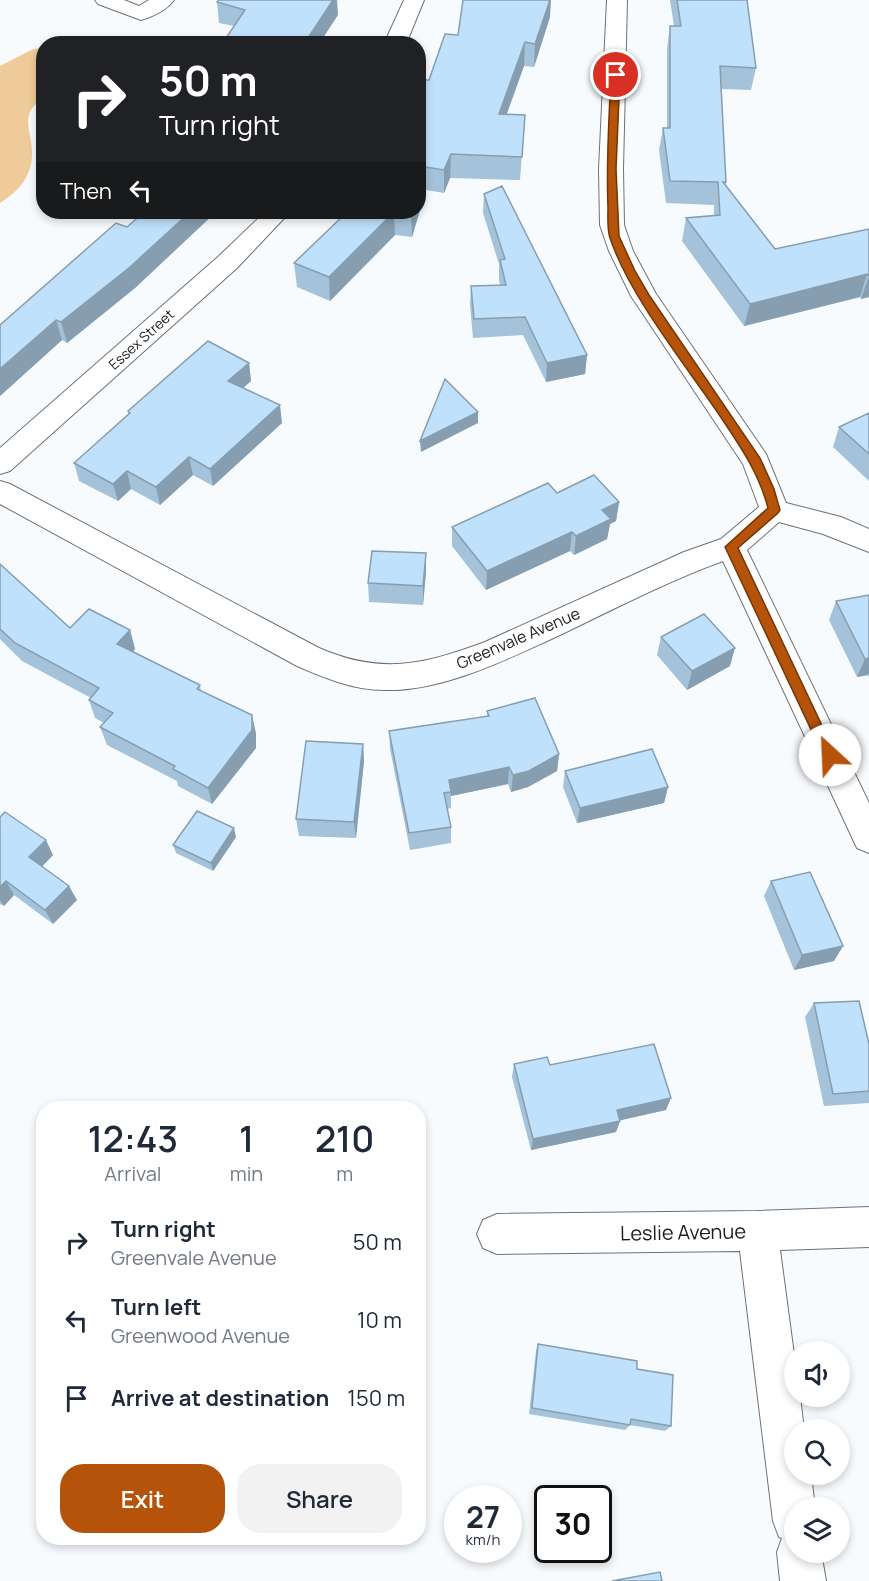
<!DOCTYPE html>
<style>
body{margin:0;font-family:Manrope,sans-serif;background:#f2f2f3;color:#1f2937;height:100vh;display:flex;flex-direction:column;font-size:22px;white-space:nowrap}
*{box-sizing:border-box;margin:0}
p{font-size:20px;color:#747a83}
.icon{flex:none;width:33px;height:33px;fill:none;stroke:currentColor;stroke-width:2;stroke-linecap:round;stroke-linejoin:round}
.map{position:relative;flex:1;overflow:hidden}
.details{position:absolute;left:36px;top:1101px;width:390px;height:444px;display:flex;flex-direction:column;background:#fff;border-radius:24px;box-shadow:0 3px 9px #0003}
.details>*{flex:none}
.guide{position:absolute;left:36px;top:36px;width:390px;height:183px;border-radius:24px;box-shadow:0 3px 9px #0003;background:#202124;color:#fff;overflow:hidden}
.controls{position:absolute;left:784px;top:1341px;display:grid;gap:12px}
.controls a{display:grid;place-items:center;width:66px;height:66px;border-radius:50%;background:#fff;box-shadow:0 3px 9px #0003;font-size:30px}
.speed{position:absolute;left:444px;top:1485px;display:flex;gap:12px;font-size:30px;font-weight:700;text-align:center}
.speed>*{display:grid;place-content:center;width:78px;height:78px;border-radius:50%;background:#fff;box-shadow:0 3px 9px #0003;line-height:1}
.speed small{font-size:15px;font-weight:400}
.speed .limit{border:3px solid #111;border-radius:9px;background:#fff;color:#111}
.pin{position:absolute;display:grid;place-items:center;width:51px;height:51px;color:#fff;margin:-26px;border:3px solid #fff;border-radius:50%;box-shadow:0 2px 6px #0007}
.me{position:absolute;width:66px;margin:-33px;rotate:335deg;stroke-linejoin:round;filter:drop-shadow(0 0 4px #0008)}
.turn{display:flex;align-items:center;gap:21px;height:126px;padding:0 24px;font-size:27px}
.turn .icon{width:78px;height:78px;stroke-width:2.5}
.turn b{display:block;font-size:42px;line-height:51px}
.then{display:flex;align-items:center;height:57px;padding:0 24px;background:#0003;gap:12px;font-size:22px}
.eta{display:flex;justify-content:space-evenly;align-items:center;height:102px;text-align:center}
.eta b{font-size:36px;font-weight:600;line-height:42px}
.primary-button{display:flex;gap:12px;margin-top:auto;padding:12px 24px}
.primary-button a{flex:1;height:69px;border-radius:24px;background:#b45309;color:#fff;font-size:24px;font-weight:600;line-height:69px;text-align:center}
.primary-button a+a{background:#f2f2f3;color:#1f2937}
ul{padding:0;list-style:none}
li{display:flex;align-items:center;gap:18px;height:78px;padding:0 24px}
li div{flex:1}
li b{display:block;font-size:22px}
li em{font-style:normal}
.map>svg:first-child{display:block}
.green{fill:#f0cb9a}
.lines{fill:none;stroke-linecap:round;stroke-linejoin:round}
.minor-casing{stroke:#6e7173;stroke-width:2}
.minor{fill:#fff;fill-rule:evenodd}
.wall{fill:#a4c2d9}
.shaded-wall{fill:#869eb0}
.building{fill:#bfe1fc;stroke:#869eb0;stroke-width:1.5}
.route{fill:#b45309;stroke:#753606;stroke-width:1.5}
.labels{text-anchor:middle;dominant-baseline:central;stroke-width:4.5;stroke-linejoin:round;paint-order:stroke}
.far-street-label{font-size:14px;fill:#1c1d1e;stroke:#fff}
.street-label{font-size:16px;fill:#1c1d1e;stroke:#fff}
.near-street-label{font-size:20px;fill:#1c1d1e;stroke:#fff}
</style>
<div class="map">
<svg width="869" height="1581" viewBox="0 0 869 1581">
<rect width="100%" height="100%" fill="#f8fbfe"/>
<path class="green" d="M 43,47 L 43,96 C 39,100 34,105 31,110 C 25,121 30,131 31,142 C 36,170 23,189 0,203 L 0,66 L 31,50 Z"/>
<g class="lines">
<defs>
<path id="minor" d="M 95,0 L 124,0 L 139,6 L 149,0 L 174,0 C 167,10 152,17 141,20 L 98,4 Z
M 404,0 L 424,0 L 406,44 L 384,44 Z
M 607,0 L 627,0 L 623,169 L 624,225 L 633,251 L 656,294 L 766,454 L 786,503 L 841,517 L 869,529 L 869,552 L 823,534 L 779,522 L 747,550 L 869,803 L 869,853 L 857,848 L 723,561 C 662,583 603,615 545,642 C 497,664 437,692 384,690 C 353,690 325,678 297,666 L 0,504 L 0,481 L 10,484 L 319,648 C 381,675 423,665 485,642 L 684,552 L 721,539 L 759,507 L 743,464 L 631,296 L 609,251 L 600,225 L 599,169 Z
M 265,212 L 290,212 L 237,268 L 10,471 L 0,474 L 0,448 L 219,256 Z
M 869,1207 L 869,1247 L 780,1250 L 795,1362 L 795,1396 L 800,1396 L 804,1430 L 795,1430 L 795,1474 L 811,1474 L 815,1508 L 795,1508 L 795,1552 L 821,1552 L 826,1581 L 780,1581 L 777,1552 L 782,1538 L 779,1537 L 773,1521 L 740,1251 L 497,1254 L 483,1248 L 477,1234 L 483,1220 L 497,1214 L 757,1211 Z"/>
</defs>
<use href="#minor" class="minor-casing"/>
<use href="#minor" class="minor"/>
</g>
<path class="wall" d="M 670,0 L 747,0 L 756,68 L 751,90 L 721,89 L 726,185 L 775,249 L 869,229 L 869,297 L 861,299 L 860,297 L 744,326 L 682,241 L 686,218 L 714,215 L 714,205 L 666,203 L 659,150 L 663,128 L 667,128 L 667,49 L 670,26 L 674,26 Z
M 217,2 L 338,15 L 234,26 L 219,23 Z
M 550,17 L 534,67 L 524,66 L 507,114 L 525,115 L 520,180 L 450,178 L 444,193 L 426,190 L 412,237 L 395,235 L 330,301 L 297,287 L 294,263 L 347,212 L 418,212 L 429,80 Z
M 484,194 L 587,355 L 585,374 L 546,382 L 523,335 L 473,338 L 470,305 L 471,286 L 500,285 L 499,279 L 499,264 L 483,213 Z
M 144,212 L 216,212 L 135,288 L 67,343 L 62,340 L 0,396 L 0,325 L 127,227 Z
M 249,363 L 251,381 L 243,388 L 282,423 L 213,486 L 193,475 L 160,505 L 131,489 L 118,501 L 79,481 L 74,463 L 128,414 L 128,411 Z
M 869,413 L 869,481 L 833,447 L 839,427 Z
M 557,493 L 619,502 L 616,521 L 610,524 L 607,539 L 574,555 L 570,551 L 486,590 L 452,546 L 452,527 Z
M 426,553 L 426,572 L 423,605 L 369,602 L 368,583 Z
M 0,564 L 70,628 L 130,630 L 135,649 L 133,651 L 200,685 L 201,691 L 256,733 L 256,748 L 212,804 L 178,786 L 177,781 L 107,745 L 100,727 L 104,723 L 95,718 L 89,700 L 91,698 L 22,661 L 0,639 Z
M 869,595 L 869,678 L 868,675 L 857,677 L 829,620 L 836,601 Z
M 661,637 L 730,666 L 687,690 L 657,655 Z
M 487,711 L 559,754 L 557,771 L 528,787 L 511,792 L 508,784 L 451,796 L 451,808 L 447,809 L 451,827 L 451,843 L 410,850 L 390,749 L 389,731 L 487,717 Z
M 363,744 L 364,761 L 356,838 L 299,836 L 296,819 Z
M 565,771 L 668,787 L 664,803 L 577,823 L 563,787 Z
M 0,817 L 53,855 L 42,866 L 77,900 L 53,924 L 14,895 L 4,906 L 0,904 Z
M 236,837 L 213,871 L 176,853 L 173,845 Z
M 771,881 L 843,946 L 834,961 L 794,970 L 764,896 Z
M 814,1003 L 869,1044 L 869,1103 L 824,1106 L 805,1017 Z
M 514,1064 L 550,1065 L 666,1110 L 620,1120 L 616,1132 L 531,1150 L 512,1077 Z
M 538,1344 L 637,1369 L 671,1426 L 665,1431 L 630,1425 L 625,1430 L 529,1414 L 536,1351 Z"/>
<path class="shaded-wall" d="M 333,0 L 337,0 L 338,15 L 319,44 L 304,44 Z
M 550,0 L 551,0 L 550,17 L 534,67 L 535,44 Z
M 525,42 L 524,66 L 498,137 L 499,114 Z
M 451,154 L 450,178 L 444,193 L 444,170 Z
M 426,167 L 426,190 L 412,237 L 411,214 L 412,212 L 418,212 L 418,191 Z
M 190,212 L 216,212 L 135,288 L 67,343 L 61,322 Z
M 394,212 L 395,235 L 330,301 L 329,277 Z
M 867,274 L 860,297 L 744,326 L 750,304 Z
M 869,276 L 869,297 L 861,299 Z
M 56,320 L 62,340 L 0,396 L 0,369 Z
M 587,355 L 585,374 L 546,382 L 547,363 Z
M 249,363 L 251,381 L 231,399 L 228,381 Z
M 280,405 L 282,423 L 213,486 L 210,469 Z
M 478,412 L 478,423 L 421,452 L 420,441 Z
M 189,457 L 193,475 L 160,505 L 156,487 Z
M 127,471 L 131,489 L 118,501 L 113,484 Z
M 619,502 L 616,521 L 610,524 L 607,539 L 574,555 L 576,536 L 602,510 Z
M 572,532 L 570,551 L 486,590 L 487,571 Z
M 426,553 L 426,572 L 423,605 L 423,586 Z
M 130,630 L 135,649 L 123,662 L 117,644 Z
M 735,648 L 730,666 L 687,690 L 692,671 Z
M 869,658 L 869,672 L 868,675 L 857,677 L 865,659 Z
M 252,715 L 256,733 L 256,748 L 212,804 L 208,788 Z
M 363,744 L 364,761 L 356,838 L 354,822 Z
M 559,754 L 557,771 L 528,787 L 511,792 L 513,775 Z
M 509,767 L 508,784 L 451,796 L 449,780 Z
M 668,787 L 664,803 L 577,823 L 580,808 Z
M 234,828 L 236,837 L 213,871 L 211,863 Z
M 46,840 L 53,855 L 37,872 L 29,857 Z
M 6,881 L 14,895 L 4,906 L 0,900 L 0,887 Z
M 69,886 L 77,900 L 53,924 L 45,910 Z
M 843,946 L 834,961 L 794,970 L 802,955 Z
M 671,1098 L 666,1110 L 613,1122 L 617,1110 Z
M 620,1121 L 616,1132 L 531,1150 L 533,1139 Z"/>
<path class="building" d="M 219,0 L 333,0 L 304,44 L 222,44 L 245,10 L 217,2 Z
M 463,0 L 550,0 L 535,44 L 525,42 L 499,114 L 525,115 L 522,157 L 451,154 L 444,170 L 426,167 L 418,191 L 418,97 L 425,80 L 429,80 L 445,34 L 458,35 Z
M 677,0 L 747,0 L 756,68 L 720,66 L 726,182 L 723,182 L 775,249 L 869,229 L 869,276 L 867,274 L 750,304 L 686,218 L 720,215 L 718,182 L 670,181 L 663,128 L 670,128 L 670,26 L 681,26 Z
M 502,186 L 587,355 L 547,363 L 525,317 L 474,319 L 471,286 L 506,285 L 500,260 L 505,259 L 484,194 Z
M 144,212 L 190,212 L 130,267 L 61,322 L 56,320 L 0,369 L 0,325 L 116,223 L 127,227 Z
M 347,212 L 412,212 L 411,214 L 394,212 L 329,277 L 294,263 Z
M 208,341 L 249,363 L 228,381 L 280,405 L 210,469 L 189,457 L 156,487 L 127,471 L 113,484 L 74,463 L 130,413 L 128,411 Z
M 445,379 L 478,412 L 420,441 Z
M 869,413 L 869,454 L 839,427 Z
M 594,475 L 619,502 L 602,510 L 611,519 L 576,536 L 572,532 L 487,571 L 452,527 L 548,483 L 557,493 Z
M 372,551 L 426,553 L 423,586 L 368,583 Z
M 0,564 L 70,628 L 89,609 L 130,630 L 117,644 L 200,685 L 197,689 L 252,715 L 252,730 L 208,788 L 173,769 L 175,766 L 100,727 L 113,713 L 89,700 L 99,688 L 15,643 L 0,629 Z
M 869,595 L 869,658 L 865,659 L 836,601 Z
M 704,614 L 735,648 L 692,671 L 661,637 Z
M 535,698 L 559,754 L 529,771 L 513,775 L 509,767 L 449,780 L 451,792 L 444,793 L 451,827 L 409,833 L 389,731 L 489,716 L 487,711 Z
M 306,741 L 363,744 L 354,822 L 296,819 Z
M 652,749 L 668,787 L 580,808 L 565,771 Z
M 197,811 L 234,828 L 211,863 L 173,845 Z
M 5,812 L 46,840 L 29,857 L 69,886 L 45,910 L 6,881 L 0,887 L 0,817 Z
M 810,872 L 843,946 L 802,955 L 771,881 Z
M 859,1001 L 869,1044 L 869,1091 L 833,1094 L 814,1003 Z
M 654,1044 L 671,1098 L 617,1110 L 620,1121 L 533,1139 L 514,1064 L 547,1057 L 550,1065 Z
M 538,1344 L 637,1361 L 637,1369 L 673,1375 L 671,1426 L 631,1419 L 630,1425 L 532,1408 Z
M 660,1572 L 662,1581 L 612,1581 Z"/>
<path class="route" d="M 616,72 L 620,75 L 616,169 L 619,236 L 635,271 L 649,295 L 760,458 L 774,489 L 780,510 L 778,513 L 738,548 L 836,755 L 830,761 L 823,755 L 725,547 L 768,508 C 759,473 740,446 720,416 C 685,364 630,297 610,238 C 607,229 608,217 608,207 C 606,163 609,119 611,75 Z"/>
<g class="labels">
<g class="far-street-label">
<text transform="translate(141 339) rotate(-42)">Essex Street</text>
</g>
<g class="street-label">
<text transform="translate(518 638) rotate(-23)">Greenvale Avenue</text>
</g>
<g class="near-street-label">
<text transform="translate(683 1232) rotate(-1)">Leslie Avenue</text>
</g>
</g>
</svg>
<div class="controls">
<a><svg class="icon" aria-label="sound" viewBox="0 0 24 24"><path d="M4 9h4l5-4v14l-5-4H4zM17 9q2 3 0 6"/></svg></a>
<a><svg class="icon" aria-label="search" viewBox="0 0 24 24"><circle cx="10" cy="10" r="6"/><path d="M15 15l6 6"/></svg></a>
<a><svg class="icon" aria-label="layers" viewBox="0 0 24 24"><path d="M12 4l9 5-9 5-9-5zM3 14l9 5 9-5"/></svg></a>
</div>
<div class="speed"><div>27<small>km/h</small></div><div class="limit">30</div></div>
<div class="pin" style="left:616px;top:75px;background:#d93025"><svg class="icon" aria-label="arrive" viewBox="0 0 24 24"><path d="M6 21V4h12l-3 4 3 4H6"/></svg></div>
<svg class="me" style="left:830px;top:755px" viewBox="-20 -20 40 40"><circle r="19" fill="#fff"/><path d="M0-13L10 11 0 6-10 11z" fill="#b45309"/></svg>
<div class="guide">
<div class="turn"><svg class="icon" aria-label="right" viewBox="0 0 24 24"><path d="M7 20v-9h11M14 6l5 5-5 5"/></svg><div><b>50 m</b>Turn right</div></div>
<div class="then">Then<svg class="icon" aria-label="left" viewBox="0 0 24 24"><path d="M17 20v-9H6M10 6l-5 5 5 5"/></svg></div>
</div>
<section class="details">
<div class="eta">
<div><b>12:43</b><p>Arrival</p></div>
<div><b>1</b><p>min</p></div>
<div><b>210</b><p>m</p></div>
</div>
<ul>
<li><svg class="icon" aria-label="right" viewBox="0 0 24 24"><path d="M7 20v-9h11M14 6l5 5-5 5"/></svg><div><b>Turn right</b><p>Greenvale Avenue</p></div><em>50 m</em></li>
<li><svg class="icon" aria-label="left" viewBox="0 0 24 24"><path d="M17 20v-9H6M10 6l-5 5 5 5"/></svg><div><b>Turn left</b><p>Greenwood Avenue</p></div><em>10 m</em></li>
<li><svg class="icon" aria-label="arrive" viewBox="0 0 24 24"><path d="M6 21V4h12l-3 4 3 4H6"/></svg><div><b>Arrive at destination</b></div><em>150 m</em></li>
</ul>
<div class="primary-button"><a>Exit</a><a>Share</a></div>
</section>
</div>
